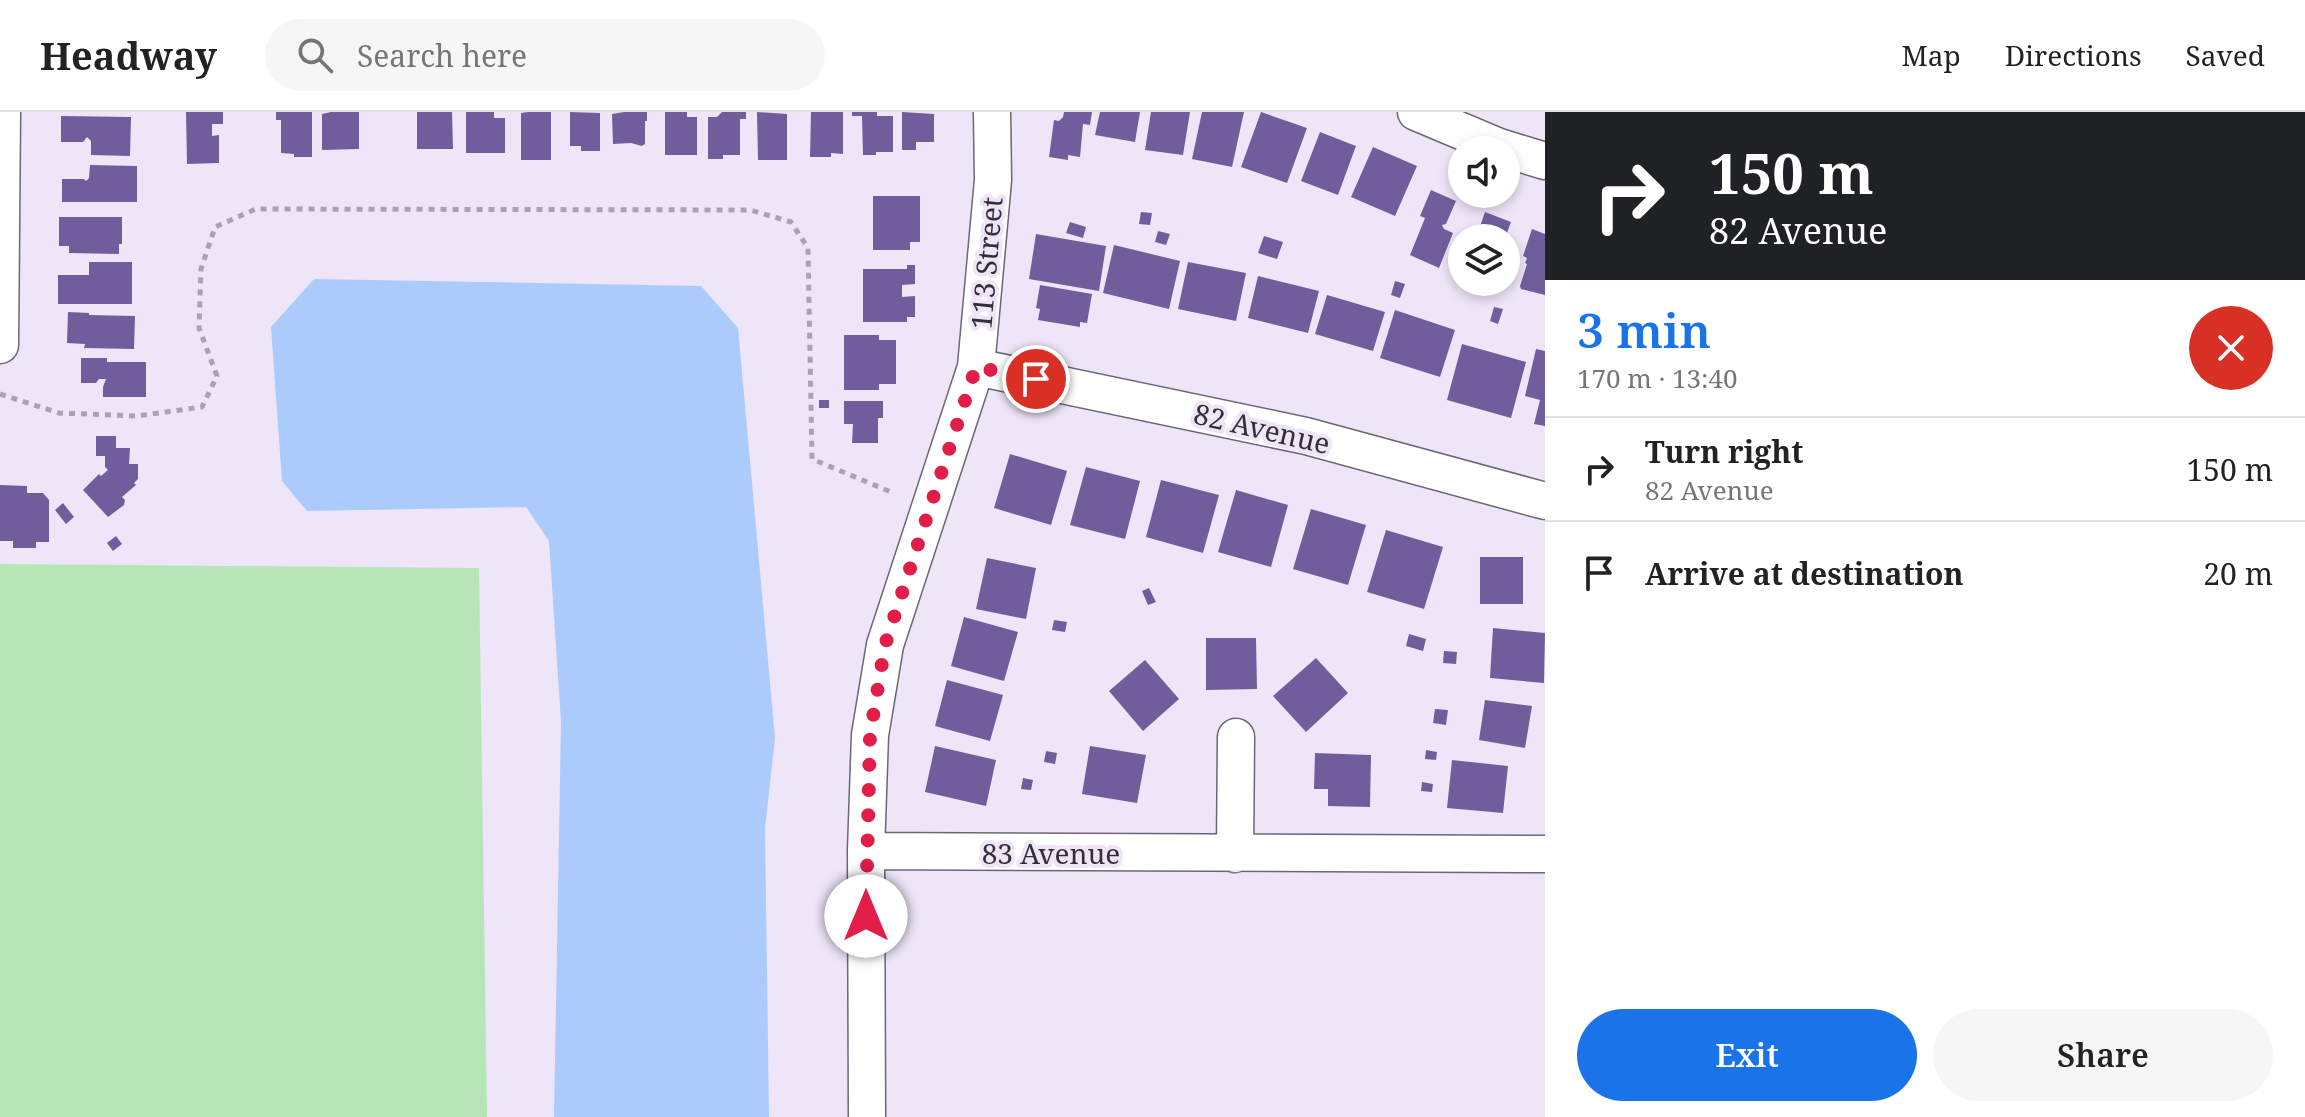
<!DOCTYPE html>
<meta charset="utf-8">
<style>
body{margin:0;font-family:"Noto Serif",serif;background:#f6f6f6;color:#222;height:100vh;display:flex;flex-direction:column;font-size:30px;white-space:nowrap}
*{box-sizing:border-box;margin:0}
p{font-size:26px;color:#767676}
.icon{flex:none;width:44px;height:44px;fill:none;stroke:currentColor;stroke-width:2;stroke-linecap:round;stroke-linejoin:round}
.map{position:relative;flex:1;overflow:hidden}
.drawer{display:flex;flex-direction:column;background:#fff;width:760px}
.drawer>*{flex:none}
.top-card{background:#202124;color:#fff;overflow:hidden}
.fabs{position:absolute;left:1448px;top:24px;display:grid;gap:16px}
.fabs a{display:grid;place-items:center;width:72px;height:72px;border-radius:50%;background:#fff;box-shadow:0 4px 12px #0003;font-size:40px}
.pin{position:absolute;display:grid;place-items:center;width:68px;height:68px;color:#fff;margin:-34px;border:4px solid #fff;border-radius:50%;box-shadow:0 2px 8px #0007}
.me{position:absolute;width:88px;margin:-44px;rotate:0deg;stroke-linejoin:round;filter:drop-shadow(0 0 6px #0008)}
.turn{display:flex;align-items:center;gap:28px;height:168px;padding:0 32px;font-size:36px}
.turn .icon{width:104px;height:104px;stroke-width:2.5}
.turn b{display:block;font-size:56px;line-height:68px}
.round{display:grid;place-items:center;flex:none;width:84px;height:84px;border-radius:42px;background:#f6f6f6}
.head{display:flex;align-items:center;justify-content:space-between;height:136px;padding:0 32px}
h1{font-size:48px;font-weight:600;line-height:60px;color:#1a73e8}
.button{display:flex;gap:16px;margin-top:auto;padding:16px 32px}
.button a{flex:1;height:92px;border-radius:48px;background:#1a73e8;color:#fff;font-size:32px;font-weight:600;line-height:92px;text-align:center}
.button a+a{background:#f6f6f6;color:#222}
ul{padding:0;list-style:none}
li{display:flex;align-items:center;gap:24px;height:104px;padding:0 32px;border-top:2px solid #e0e0e0}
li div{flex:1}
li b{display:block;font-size:30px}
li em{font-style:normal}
header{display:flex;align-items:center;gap:48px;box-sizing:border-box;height:112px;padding:0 40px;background:#fff;border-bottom:2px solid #e0e0e0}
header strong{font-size:38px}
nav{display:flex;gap:44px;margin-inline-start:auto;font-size:28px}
.search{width:560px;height:72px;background:#f6f6f6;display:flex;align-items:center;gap:20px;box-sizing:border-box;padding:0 28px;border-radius:44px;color:#767676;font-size:30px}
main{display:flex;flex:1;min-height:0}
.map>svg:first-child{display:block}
.green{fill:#b6e6b8}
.water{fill:#aacbfc}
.building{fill:#705e9c}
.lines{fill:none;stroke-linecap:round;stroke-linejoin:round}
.minor-casing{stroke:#6e6576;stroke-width:39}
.path{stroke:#aaa2b1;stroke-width:5;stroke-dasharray:6 6;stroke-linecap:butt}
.minor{stroke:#fff;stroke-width:36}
.route{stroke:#e11d48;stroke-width:14;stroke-dasharray:0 25.2}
.labels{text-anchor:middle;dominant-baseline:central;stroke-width:8;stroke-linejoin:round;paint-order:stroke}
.street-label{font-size:28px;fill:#332f37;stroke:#eee5f8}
</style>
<header>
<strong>Headway</strong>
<div class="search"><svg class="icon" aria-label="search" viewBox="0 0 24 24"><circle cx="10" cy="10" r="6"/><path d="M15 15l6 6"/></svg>Search here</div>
<nav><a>Map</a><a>Directions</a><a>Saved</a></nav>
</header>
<main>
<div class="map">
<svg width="1545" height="1005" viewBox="0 0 1545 1005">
<rect width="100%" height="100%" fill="#eee5f8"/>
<path class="green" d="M 0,452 L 479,456 L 487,1005 L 0,1005 Z"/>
<path class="water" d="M 314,167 L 701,174 L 738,216 L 775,626 L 765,716 L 769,1005 L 554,1005 L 561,610 L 549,429 L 526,395 L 307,399 L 282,369 L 271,215 Z"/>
<path class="building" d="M 186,0 L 223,0 L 223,12 L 212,12 L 212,24 L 219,23 L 219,51 L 187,52 Z
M 276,0 L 312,0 L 312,45 L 294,45 L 294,42 L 281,41 L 281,8 L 276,8 Z
M 331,0 L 359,0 L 359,37 L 322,38 L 322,2 Z
M 417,0 L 452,0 L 453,37 L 417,37 Z
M 466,0 L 494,0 L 494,6 L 505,6 L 505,41 L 466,41 Z
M 528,0 L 551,0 L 551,48 L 521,48 L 521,1 Z
M 570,0 L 600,1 L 600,39 L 581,39 L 581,34 L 570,34 Z
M 624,0 L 647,0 L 647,9 L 645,9 L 645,32 L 642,34 L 631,31 L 613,32 L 612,2 Z
M 665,0 L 687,0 L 687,5 L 697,5 L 697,43 L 665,43 Z
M 722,0 L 746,0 L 746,7 L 740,7 L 740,43 L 723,43 L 723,47 L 708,47 L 708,5 L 717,5 Z
M 757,0 L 787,2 L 787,48 L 758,48 Z
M 811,0 L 843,0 L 843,42 L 831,41 L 831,45 L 810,45 Z
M 852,0 L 877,0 L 877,4 L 893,4 L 893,40 L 876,40 L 876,43 L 863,43 L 862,4 L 852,4 Z
M 902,0 L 934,2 L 934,30 L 916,30 L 916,38 L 902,38 Z
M 1064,0 L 1092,0 L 1090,13 L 1083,12 L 1080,45 L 1068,43 L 1068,48 L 1049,45 L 1054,8 L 1059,9 L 1063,5 Z
M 1100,0 L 1140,0 L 1135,30 L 1095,23 Z
M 1151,0 L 1190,0 L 1183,43 L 1145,38 Z
M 1202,0 L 1244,0 L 1232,55 L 1192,47 Z
M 1261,0 L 1307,16 L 1287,71 L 1241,55 Z
M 61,4 L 131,5 L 130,44 L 91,43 L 91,29 L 87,25 L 83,30 L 61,30 Z
M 1320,20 L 1356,34 L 1338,83 L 1301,69 Z
M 1373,35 L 1417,54 L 1395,104 L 1351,85 Z
M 90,53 L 137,54 L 137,90 L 62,90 L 62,67 L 84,67 L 86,69 L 89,66 Z
M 1431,78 L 1456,89 L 1446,112 L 1442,113 L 1444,117 L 1453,121 L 1439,156 L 1410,143 L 1425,106 L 1420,104 Z
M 873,84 L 920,84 L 920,130 L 910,130 L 910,138 L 873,138 Z
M 1141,100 L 1152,101 L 1150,113 L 1139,112 Z
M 1485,100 L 1511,110 L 1505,126 L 1476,126 Z
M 59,105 L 122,105 L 122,132 L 119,132 L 119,142 L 69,141 L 69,134 L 59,134 Z
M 1070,110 L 1086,115 L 1083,126 L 1066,121 Z
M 1532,117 L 1545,122 L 1545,183 L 1521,177 L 1520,174 L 1527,152 L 1525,151 L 1527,146 L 1523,144 Z
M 1158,119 L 1170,122 L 1166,133 L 1155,130 Z
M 1036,122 L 1106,134 L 1099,179 L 1029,167 Z
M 1264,124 L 1283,130 L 1277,147 L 1258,141 Z
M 1114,133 L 1180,149 L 1169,197 L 1103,181 Z
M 89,150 L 132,150 L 132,192 L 58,192 L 58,163 L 89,163 Z
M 1188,150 L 1246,161 L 1236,209 L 1178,197 Z
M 907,153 L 915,153 L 915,172 L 902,173 L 902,185 L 915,184 L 915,205 L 907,205 L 907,210 L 863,210 L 863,157 L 907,157 Z
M 1258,164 L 1319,179 L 1308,221 L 1248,206 Z
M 1395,169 L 1405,172 L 1400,186 L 1391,183 Z
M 1040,173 L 1092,182 L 1087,211 L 1080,210 L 1080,215 L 1038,208 L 1040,197 L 1036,196 Z
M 1327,183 L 1385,200 L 1373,239 L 1315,222 Z
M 1494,195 L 1503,197 L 1498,212 L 1490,209 Z
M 1395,198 L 1455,218 L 1440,265 L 1380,246 Z
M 68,200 L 89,201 L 89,203 L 135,204 L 134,237 L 84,236 L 85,232 L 67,231 Z
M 844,223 L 879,223 L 879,228 L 896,228 L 896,272 L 879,272 L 879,278 L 844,278 Z
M 1462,232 L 1526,250 L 1511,306 L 1447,288 Z
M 1536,237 L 1545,239 L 1545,314 L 1534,312 L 1540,288 L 1525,284 Z
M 81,246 L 107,246 L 107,250 L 146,250 L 146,285 L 103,285 L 103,275 L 106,267 L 99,267 L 96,271 L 81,271 Z
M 819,288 L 829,288 L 829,296 L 819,296 Z
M 844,289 L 883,289 L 883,306 L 878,306 L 878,331 L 852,331 L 853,312 L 844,312 Z
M 96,324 L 116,324 L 116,336 L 130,336 L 129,352 L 138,352 L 138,367 L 134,371 L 136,373 L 122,385 L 125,388 L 124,393 L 108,405 L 83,378 L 99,362 L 101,364 L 108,358 L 105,355 L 105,344 L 96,344 Z
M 1010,342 L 1067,359 L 1051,413 L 994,396 Z
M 1086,355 L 1140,369 L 1125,427 L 1070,413 Z
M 1161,368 L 1219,383 L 1203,441 L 1146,425 Z
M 0,373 L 27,374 L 27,381 L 43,381 L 49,388 L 49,430 L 36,430 L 36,436 L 13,436 L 13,429 L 0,429 Z
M 1236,378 L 1288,393 L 1271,455 L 1218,440 Z
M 63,391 L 74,405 L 66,412 L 55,398 Z
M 1311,397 L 1366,413 L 1348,473 L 1293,457 Z
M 1386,418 L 1443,435 L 1424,497 L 1367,480 Z
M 116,424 L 122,432 L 113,439 L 107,431 Z
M 1480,445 L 1523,445 L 1523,492 L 1480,492 Z
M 987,446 L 1036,456 L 1026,507 L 976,497 Z
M 1149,476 L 1156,490 L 1148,493 L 1142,479 Z
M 964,505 L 1018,520 L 1004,569 L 951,554 Z
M 1054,508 L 1067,510 L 1065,520 L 1052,518 Z
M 1493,516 L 1545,521 L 1544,571 L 1490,566 Z
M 1409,522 L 1426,527 L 1423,539 L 1406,534 Z
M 1206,526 L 1256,526 L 1257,577 L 1206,578 Z
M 1444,539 L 1457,540 L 1456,552 L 1443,551 Z
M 1316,546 L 1348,581 L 1306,620 L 1273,584 Z
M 1145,548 L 1179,587 L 1143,619 L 1109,579 Z
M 947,568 L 1003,583 L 990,629 L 935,614 Z
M 1485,588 L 1532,594 L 1525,636 L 1479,628 Z
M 1435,597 L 1448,598 L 1446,613 L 1433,611 Z
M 935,634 L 996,648 L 986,694 L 925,680 Z
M 1090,634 L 1146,643 L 1137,691 L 1082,682 Z
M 1426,638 L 1437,640 L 1436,648 L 1425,647 Z
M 1046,639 L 1057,641 L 1055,652 L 1044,650 Z
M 1315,641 L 1371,643 L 1370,695 L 1328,694 L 1328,677 L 1314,677 Z
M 1452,648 L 1508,654 L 1503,701 L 1447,696 Z
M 1023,666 L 1033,668 L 1031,678 L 1021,677 Z
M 1422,670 L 1433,672 L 1432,680 L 1421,679 Z"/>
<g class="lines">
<defs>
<path id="minor" d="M 1416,0 L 1499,35 L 1545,49
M 0,233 L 2,0
M 976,255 L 1306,324 L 1545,389
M 866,739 L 1545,742
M 1235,742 L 1236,625
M 867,1005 L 866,739 L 870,623 L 885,533 L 976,255 L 993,68 L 992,0"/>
</defs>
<use href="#minor" class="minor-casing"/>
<path class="path" d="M 0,282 L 59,301 L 137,304 L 202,295 L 217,264 L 199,216 L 201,157 L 215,115 L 256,97 L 750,98 L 791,110 L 808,136 L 812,347 L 891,380"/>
<use href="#minor" class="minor"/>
</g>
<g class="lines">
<path class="route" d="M 866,804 L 870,623 L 885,533 L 976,255 L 1036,267"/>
</g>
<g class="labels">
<g class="street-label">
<text transform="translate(986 151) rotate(-85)">113 Street</text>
<text transform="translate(1262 316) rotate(13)">82 Avenue</text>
<text x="1051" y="741">83 Avenue</text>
</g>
</g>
</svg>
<div class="fabs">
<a><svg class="icon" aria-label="sound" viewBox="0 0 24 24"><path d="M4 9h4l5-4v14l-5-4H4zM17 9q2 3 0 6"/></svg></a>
<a><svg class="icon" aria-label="layers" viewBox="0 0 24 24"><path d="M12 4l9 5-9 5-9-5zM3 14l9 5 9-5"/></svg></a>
</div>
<div class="pin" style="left:1036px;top:267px;background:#d93025"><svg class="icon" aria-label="arrive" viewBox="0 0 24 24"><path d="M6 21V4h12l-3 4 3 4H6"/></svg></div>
<svg class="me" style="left:866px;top:804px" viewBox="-20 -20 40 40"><circle r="19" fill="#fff"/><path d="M0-13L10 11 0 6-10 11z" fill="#e11d48"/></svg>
</div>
<section class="drawer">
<div class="top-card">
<div class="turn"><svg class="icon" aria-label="right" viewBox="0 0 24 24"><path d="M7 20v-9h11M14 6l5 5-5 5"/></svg><div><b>150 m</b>82 Avenue</div></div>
</div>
<div class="head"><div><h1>3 min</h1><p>170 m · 13:40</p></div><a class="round" style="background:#d93025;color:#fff"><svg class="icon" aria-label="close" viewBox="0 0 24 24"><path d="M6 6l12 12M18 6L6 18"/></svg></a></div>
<ul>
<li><svg class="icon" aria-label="right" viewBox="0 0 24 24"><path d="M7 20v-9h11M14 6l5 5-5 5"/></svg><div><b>Turn right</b><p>82 Avenue</p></div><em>150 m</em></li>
<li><svg class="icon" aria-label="arrive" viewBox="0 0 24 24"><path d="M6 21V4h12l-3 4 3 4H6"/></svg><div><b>Arrive at destination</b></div><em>20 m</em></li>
</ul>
<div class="button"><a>Exit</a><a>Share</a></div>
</section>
</main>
